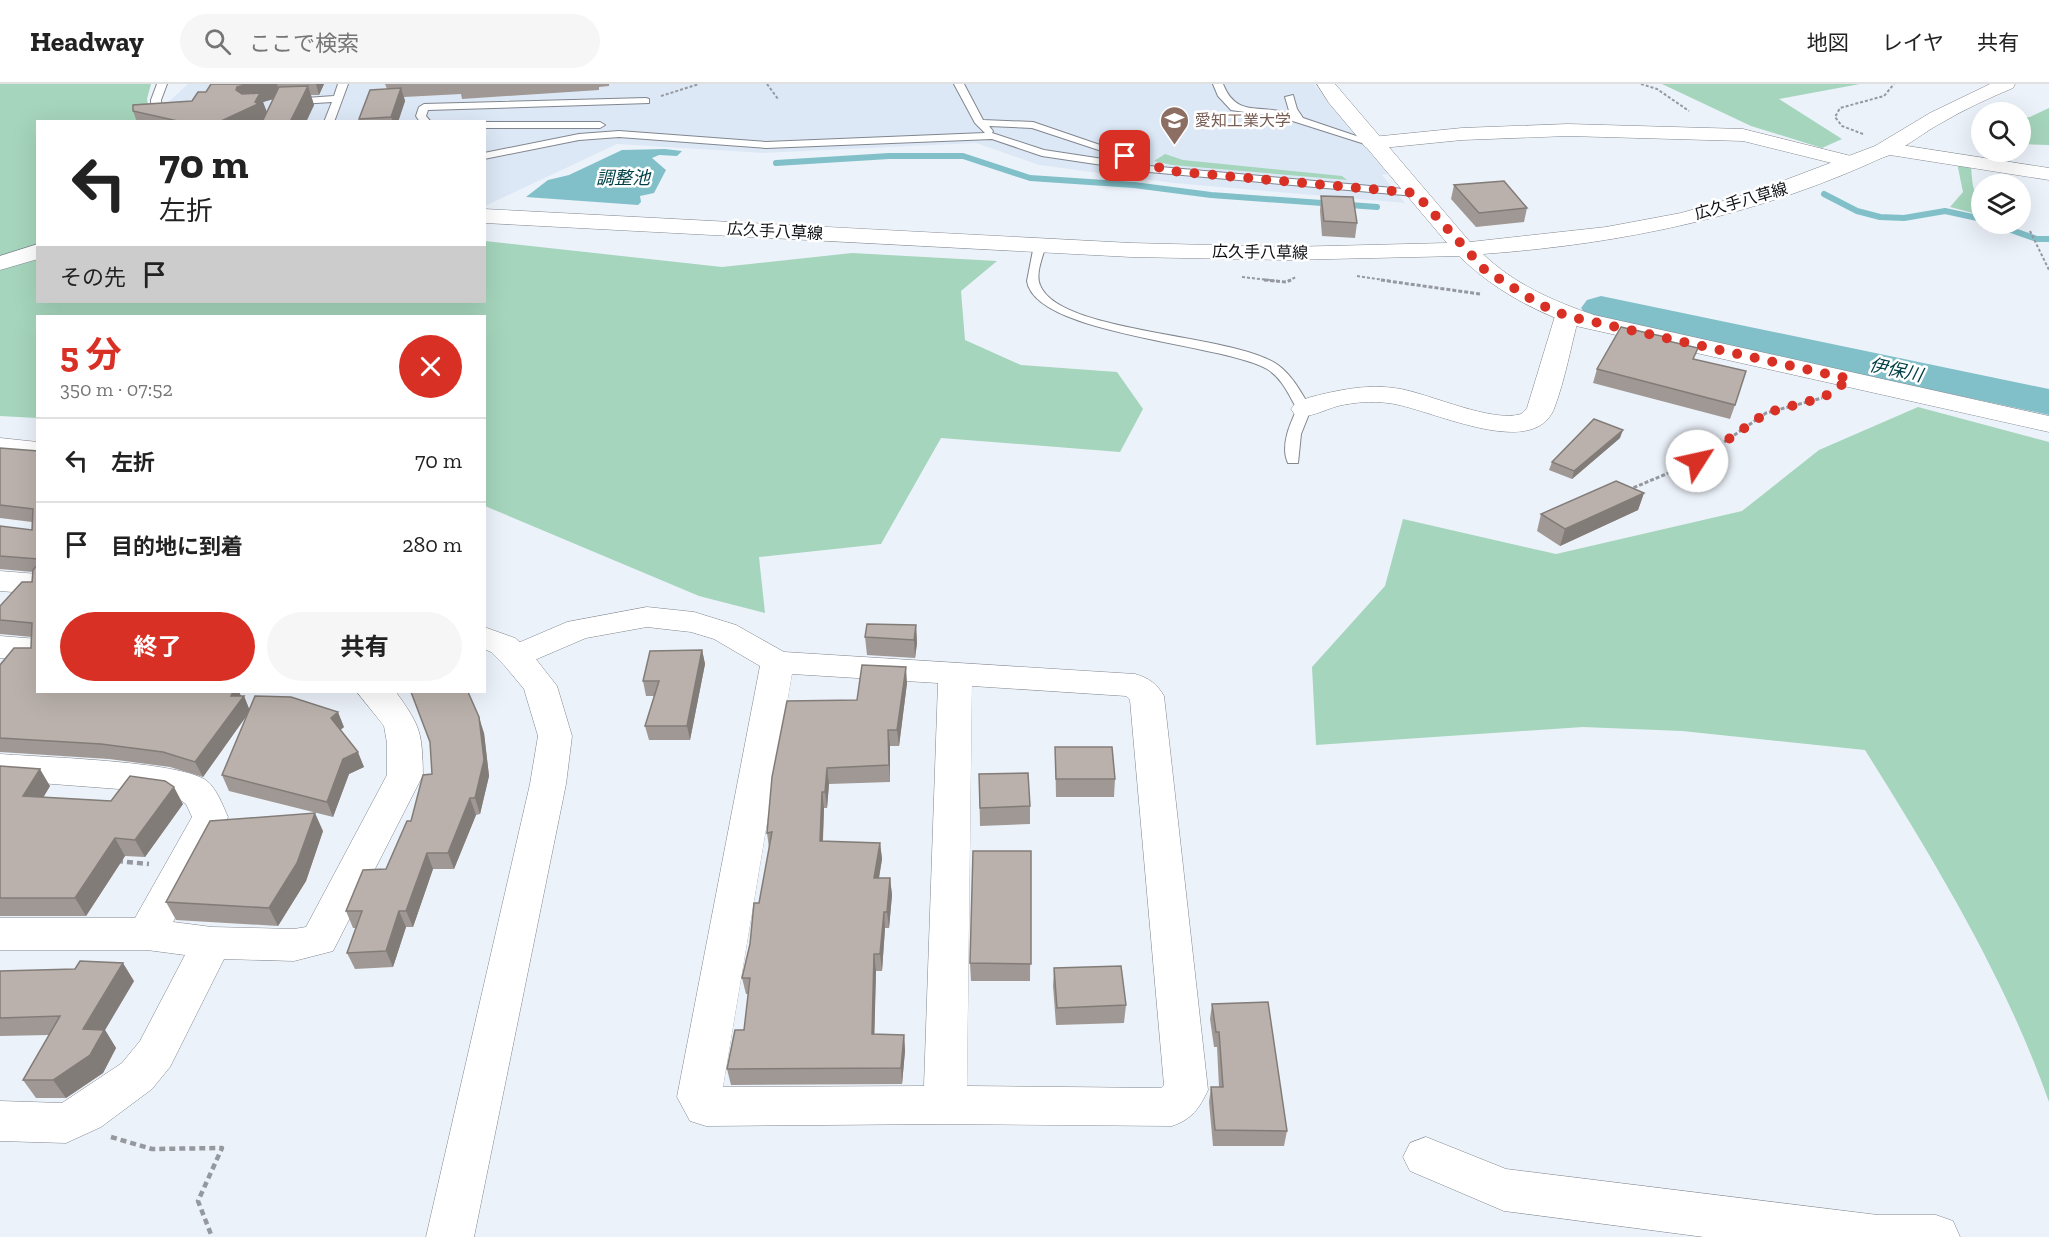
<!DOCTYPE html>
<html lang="ja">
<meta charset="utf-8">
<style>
body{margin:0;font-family:"Zilla Slab","Noto Sans JP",serif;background:#f6f6f6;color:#222;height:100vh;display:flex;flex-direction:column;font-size:22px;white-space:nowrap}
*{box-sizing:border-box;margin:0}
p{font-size:20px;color:#767676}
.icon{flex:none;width:33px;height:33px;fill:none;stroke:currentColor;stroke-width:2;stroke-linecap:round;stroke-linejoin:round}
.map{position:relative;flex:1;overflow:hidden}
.details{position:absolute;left:36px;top:231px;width:450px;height:378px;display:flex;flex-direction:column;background:#fff;border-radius:0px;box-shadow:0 6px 24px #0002}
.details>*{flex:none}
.guide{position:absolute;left:36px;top:36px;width:450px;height:183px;border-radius:0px;box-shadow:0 6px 24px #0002;background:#fff;color:#222;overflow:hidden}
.controls{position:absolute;left:1971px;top:18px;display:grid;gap:12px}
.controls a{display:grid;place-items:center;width:60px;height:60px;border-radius:50%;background:#fff;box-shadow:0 6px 24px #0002;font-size:30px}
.pin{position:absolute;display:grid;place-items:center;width:51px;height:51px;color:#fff;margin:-26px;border-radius:12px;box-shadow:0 3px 9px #0006}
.me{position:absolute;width:66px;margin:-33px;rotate:55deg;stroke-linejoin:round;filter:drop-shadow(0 0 4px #0008)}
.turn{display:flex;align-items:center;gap:21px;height:126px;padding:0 24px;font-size:27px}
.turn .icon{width:78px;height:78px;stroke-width:2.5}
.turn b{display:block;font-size:42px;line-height:51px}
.then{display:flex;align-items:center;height:57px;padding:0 24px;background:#0003;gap:12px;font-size:22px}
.round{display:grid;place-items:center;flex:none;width:63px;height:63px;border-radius:32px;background:#f6f6f6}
.overview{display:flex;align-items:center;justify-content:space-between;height:102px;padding:0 24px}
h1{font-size:36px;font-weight:700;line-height:45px;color:#d93025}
.button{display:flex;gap:12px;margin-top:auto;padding:12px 24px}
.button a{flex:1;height:69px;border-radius:36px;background:#d93025;color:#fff;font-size:24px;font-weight:700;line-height:69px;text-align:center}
.button a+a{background:#f6f6f6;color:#222}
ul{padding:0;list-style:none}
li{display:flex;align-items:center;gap:18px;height:84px;padding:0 24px;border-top:2px solid #e0e0e0}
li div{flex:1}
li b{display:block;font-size:22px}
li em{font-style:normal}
header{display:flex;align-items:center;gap:36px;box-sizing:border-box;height:84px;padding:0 30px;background:#fff;border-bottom:2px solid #e0e0e0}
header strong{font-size:28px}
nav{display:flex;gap:33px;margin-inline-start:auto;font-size:21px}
.search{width:420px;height:54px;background:#f6f6f6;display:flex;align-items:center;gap:15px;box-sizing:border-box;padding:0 21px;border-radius:33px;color:#767676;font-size:22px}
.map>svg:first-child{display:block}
.built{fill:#dde8f6}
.green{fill:#a5d5bc}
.water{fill:#81c0c9}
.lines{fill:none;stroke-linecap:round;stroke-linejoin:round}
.stream{stroke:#81c0c9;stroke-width:6}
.river{fill:#81c0c9;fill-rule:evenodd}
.lane-casing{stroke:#81868e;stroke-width:2}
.street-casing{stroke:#81868e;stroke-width:1}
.secondary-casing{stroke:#81868e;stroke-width:1}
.path-far2{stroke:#95999f;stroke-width:2;stroke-dasharray:3 2;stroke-linecap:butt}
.path-far1{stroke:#95999f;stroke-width:3;stroke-dasharray:4 2;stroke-linecap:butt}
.path{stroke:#95999f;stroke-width:4.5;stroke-dasharray:6 4;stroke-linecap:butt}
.lane{fill:#fff;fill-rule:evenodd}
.street{fill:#fff;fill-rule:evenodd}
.secondary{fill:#fff;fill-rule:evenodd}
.wall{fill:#a09894;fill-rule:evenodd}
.shaded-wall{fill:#827c78}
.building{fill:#bab1ac;stroke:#827c78;stroke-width:1.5}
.route{stroke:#d93025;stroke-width:10;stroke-dasharray:0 18}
.labels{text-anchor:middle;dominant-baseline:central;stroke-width:5;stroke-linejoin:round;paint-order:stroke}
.far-education-label{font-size:16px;fill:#785e54;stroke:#fff;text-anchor:start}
.far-street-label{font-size:16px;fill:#0c0e11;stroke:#fff}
.far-water-label{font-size:18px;font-style:italic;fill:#024047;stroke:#fff}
</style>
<header>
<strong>Headway</strong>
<div class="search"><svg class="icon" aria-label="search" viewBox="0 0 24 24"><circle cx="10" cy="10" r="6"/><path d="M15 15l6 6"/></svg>ここで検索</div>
<nav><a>地図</a><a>レイヤ</a><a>共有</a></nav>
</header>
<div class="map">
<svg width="2049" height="1153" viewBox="0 0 2049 1153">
<rect width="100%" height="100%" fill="#ecf2fa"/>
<path class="built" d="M 188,0 L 1314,0 L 1388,90 L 1382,91 L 1405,119 L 1174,99 L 1039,81 L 976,59 L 763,69 L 617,60 L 485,122 L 484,38 L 165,38 L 165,21 Z"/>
<path class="green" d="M 0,0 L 151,0 L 147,15 L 151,37 L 38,38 L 38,218 L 484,218 L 485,157 L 722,183 L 852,169 L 997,177 L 961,207 L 965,256 L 1021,281 L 1117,288 L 1143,325 L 1120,368 L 941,354 L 881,460 L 759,473 L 765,529 L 699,512 L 485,422 L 484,232 L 38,232 L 37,334 L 0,332 Z
M 1662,0 L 1860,0 L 1779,15 L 1842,55 L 1822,64 L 1751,42 Z
M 2049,24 L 2049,61 L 2021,60 L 2021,34 L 2030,33 Z
M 1165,70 L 1183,76 L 1342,92 L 1347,96 L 1172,81 L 1154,77 Z
M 1957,79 L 1971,82 C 1972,94 1972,110 1981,118 L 1981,131 L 1950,123 L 1963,108 Z
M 1918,323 L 2049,358 L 2049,1018 C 2005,893 1935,778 1865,666 L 1682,647 L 1583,643 L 1316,661 L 1312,583 L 1385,502 L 1403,435 L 1556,470 L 1742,427 L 1819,366 Z"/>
<path class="water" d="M 665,65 L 682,67 L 677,72 L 659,71 L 652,74 L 666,86 L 654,109 L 640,112 L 641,118 L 638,121 L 526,113 L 548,96 L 569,91 L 622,66 Z"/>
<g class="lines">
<path class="stream" d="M 776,79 L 889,72 L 963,72 L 1030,94 L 1134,101 L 1211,111 L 1377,123
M 1824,110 L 1857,127 L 1880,133 L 1904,134 L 1945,127 L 1982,135
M 1994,140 L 2037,155 L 2049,155"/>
<path class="river" d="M 1601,212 L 2049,305 L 2049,331 L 1587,232 L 1581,224 L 1587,216 Z"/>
<defs>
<path id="lane" d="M 157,0 L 167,0 L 161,16 L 162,38 L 152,38 L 151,16 Z
M 338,0 L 348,0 L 334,38 L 324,38 L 332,18 L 284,21 L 274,38 L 264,38 L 278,16 L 334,12 Z
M 954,0 L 964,0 L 983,36 L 1033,38 L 1138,74 L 1129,76 L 1032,44 L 989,42 L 993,47 L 992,49 L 1044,66 L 1149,82 L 1415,106 L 1420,109 L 1415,112 L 1149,88 L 1042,72 L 992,55 L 766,64 L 619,53 L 579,56 L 484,75 L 484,69 L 579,50 L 619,47 L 766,58 L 985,49 L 975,39 Z
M 1213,0 L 1223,0 C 1237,35 1261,19 1290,30 L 1285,13 L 1293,11 L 1297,25 L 1303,34 L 1377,59 L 1368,61 L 1280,33 L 1231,26 L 1218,12 Z
M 646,14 L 649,15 L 649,19 L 428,26 L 426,32 L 431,38 L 420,38 L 416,32 L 419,23 L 424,20 Z
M 484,38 L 600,38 L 605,41 L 600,44 L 484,44 Z
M 1040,158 L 1046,161 C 1043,172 1035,190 1040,201 C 1059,250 1232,249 1278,281 C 1293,292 1302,310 1311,325 L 1301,350 L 1298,379 L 1288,379 C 1280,362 1290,340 1297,325 C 1289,311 1282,294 1267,285 C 1222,259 1035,251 1027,197 L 1034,161 Z"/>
<path id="street" d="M 1568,40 L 1743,45 L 1851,72 L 1888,59 L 2049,84 L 2049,96 L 1890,71 L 1852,84 L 1743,57 L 1568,52 L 1462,56 L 1372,65 L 1365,63 L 1362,59 L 1365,55 L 1372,53 L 1462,44 Z
M 1567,225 L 1576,227 L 1579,232 C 1571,262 1565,296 1554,325 C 1532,378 1427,323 1388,319 C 1372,317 1355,318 1338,322 C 1323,326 1310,335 1295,331 L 1291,325 C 1297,315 1312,313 1323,310 C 1349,304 1374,300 1401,305 C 1432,311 1493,339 1521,330 L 1527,324 L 1555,232 L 1558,227 Z
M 0,354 L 38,358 L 38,374 L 0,370 Z
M 647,523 L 694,528 L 736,541 L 784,568 L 1135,590 C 1149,594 1157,600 1164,612 L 1208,1006 C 1199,1025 1192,1035 1172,1042 L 945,1040 L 706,1042 L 690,1037 L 677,1013 L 760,582 L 714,555 L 691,548 L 647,543 L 586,554 L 516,584 L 504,581 L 500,573 L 504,565 L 567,538 ZM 792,590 L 938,599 L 924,1002 L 723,1003 ZM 972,602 L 1126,612 L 1130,616 L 1164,1001 L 1161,1004 L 967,1002 Z
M 0,552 L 38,555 L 38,577 L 0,574 Z
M 357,608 L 396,608 C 421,643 422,648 423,691 L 333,867 L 294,877 L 224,875 L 170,983 L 152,1005 L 101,1043 L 66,1059 L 0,1057 L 0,1017 L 62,1019 L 122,979 L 140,957 L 185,871 L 147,866 L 0,866 L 0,834 L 135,834 L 192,733 L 186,720 L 175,712 L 132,706 L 0,696 L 0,670 C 39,673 182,677 207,697 C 217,705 223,722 228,733 L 173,838 L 212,843 L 294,845 L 306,843 L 387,691 L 387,659 L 384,642 Z
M 1426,1053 L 1506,1085 L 1878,1131 L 1936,1131 L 1953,1137 L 1960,1153 L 1704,1153 L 1504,1127 L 1410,1087 L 1403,1073 L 1410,1059 Z"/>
<path id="secondary" d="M 1317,0 L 1335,0 L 1470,158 L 1606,143 L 1681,129 L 1751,109 L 1875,62 L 1930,29 L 1990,0 L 2015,0 L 2013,4 C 1989,14 1965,25 1943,38 C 1924,48 1908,62 1888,71 C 1761,131 1623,160 1483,170 C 1514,200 1553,217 1594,231 L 2049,332 L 2049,348 L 1576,242 C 1532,226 1493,205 1459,172 L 1288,176 L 1131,173 L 484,139 L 484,125 L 1131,159 L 1288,163 L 1447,159 L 1329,19 Z
M 38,160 L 38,175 L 0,186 L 0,172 Z
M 0,487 L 38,490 L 38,510 L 0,507 Z
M 484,543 L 515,554 L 528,565 L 557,602 L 572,652 L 566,700 L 474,1153 L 426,1153 L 530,700 L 538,652 L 524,605 L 504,581 L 491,568 L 484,565 Z"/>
</defs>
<use href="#lane" class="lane-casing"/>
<use href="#street" class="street-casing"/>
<use href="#secondary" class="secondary-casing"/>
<path class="path-far2" d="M 767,0 L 778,15
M 1641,0 L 1657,5 L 1689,27
M 661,12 L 699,0
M 1863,50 L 1842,42 L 1835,33 L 1840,24 L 1884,12 L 1894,0
M 2030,147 L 2049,186
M 1357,192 L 1391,197
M 1242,193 L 1278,197
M 1288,197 L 1296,193"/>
<path class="path-far1" d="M 1264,196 L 1286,198 L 1291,196
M 1381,196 L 1480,210
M 1628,406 L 1697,377 L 1766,329 L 1822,314"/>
<path class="path" d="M 117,777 L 149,780
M 111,1053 L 152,1065 L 222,1064 L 198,1117 L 212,1153"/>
<use href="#lane" class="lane"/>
<use href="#street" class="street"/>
<use href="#secondary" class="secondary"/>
</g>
<path class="wall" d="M 211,0 L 324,0 L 319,11 L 311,11 L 314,21 L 306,38 L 137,38 L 133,27 L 192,17 L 206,8 ZM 273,15 L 267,28 L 263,18 Z
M 385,0 L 609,0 L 609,2 L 599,3 L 599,6 L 462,15 L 461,10 L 404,13 L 405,17 L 398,38 L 360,38 L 359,35 L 387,5 Z
M 1454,101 L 1527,124 L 1524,138 L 1476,143 L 1451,115 Z
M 1321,112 L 1357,139 L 1355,154 L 1322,152 L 1320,127 Z
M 1668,257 L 1695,275 L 1735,321 L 1730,335 L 1593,299 L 1597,285 Z
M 1620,354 L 1572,395 L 1549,386 L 1552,378 Z
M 0,364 L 38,367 L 38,608 L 239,608 L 241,612 L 244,612 L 249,625 L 344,643 L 340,646 L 364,683 L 349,690 L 333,733 L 229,707 L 222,691 L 247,631 L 203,693 L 170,683 L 109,675 L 0,668 L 0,581 L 31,564 L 32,553 L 0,550 L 0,522 L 32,498 L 33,488 L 0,485 L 0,442 L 32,446 L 32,438 L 0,434 Z
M 1644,409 L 1638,426 L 1560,462 L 1537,447 L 1541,430 Z
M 916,541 L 917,559 L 915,574 L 867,571 L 865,553 Z
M 702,566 L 705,580 L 690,656 L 649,656 L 645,642 L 654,612 L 646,612 L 643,597 Z
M 907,599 L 899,662 L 890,662 L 890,698 L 829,700 L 827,724 L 824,724 L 823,757 L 880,759 L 882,775 L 879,794 L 890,794 L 892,811 L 889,844 L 885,844 L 882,887 L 876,887 L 874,951 L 904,951 L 905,967 L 902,1000 L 731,1001 L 727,985 L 744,946 L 748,910 L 746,910 L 742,894 L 759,819 L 769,764 L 767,749 L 857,616 Z
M 484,649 L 489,692 L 480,730 L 476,731 L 454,785 L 433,785 L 413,843 L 406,843 L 393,883 L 355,885 L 347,869 L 356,844 L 353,844 L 346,827 L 386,785 L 411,737 L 432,690 Z
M 1055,663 L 1115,695 L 1114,713 L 1056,713 Z
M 0,682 L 50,702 L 43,714 L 183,720 L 145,773 L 125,772 L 86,832 L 0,832 Z
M 979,690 L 1030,722 L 1030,740 L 980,742 Z
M 323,747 L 306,797 L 278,842 L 176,836 L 166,818 Z
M 1031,767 L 1030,897 L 971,897 L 970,879 Z
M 1054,884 L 1126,921 L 1124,939 L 1056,941 L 1053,902 Z
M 0,887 L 134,897 L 105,946 L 116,964 L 103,989 L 66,1014 L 36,1014 L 23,996 L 49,951 L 0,952 Z
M 1212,920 L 1287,1047 L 1284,1062 L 1213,1062 L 1209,1018 L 1211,1003 L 1219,1003 L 1217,963 L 1214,963 L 1210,935 Z"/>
<path class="shaded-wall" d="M 249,0 L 277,0 L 281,13 L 263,18 L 267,29 L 264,38 L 219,38 L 237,3 Z
M 316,0 L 324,0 L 319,11 Z
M 308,2 L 314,21 L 306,38 L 290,38 Z
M 401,4 L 405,17 L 398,38 L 393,38 L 391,33 Z
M 1623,346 L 1620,354 L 1572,395 L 1574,387 Z
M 1644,409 L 1638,426 L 1560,462 L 1565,445 Z
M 916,541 L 917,559 L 915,574 L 914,556 Z
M 702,566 L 705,580 L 690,656 L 687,642 Z
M 906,583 L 907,599 L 899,662 L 897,646 Z
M 233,608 L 239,608 L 242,614 L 244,612 L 250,627 L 203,693 L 195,678 Z
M 338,628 L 344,643 L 337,649 L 331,634 Z
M 479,633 L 484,649 L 489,692 L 480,730 L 475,714 Z
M 888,646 L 890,662 L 890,698 L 889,681 Z
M 358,668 L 364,683 L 349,690 L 333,733 L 327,718 L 343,675 Z
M 827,684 L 829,700 L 827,724 L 825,708 Z
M 40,685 L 50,702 L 33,730 L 23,712 Z
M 174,703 L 183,720 L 145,773 L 135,756 Z
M 822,708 L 824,724 L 822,773 L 820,757 Z
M 470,714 L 476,731 L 454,785 L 448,769 Z
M 315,729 L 323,747 L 306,797 L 278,842 L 269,824 Z
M 115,754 L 125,772 L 86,832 L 75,814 Z
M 880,759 L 882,775 L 876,811 L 874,794 Z
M 427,769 L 433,785 L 413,843 L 406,827 Z
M 890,794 L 892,811 L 889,844 L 887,828 Z
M 399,827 L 406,843 L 393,883 L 386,867 Z
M 884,828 L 885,844 L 882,887 L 880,870 Z
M 874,870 L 876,887 L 874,967 L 872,950 Z
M 123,879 L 134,897 L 105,946 L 116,964 L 103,989 L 66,1014 L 53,996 Z
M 904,951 L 905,967 L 902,1000 L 901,984 Z"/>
<path class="building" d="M 211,0 L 249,0 L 237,3 L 236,6 L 242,10 L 260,9 L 255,18 L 258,20 L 219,38 L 182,38 L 133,27 L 133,21 L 192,17 L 198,8 L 206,8 Z
M 308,2 L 290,38 L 262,38 L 279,3 Z
M 401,4 L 391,33 L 359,35 L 370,6 Z
M 1504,97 L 1527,124 L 1479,129 L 1454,101 Z
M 1321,112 L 1353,113 L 1357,139 L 1324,137 Z
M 1621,243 L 1670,254 L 1668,257 L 1698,264 L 1693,275 L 1746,287 L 1735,321 L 1597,285 Z
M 1594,335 L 1623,346 L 1574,387 L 1552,378 Z
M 0,364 L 38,367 L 38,475 L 0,472 L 0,442 L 32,446 L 33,425 L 0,421 Z
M 1616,397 L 1644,409 L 1565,445 L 1541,430 Z
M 38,480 L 38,608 L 233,608 L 231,612 L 244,612 L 195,678 L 163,668 L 101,660 L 0,654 L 0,581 L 14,564 L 31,564 L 32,539 L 0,536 L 0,522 L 22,498 L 32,498 L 33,486 Z
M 867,540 L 916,541 L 914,556 L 865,553 Z
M 702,566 L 687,642 L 645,642 L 659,597 L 643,597 L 650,567 Z
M 862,581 L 906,583 L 897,646 L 888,646 L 889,681 L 827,684 L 825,708 L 822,708 L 820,757 L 880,759 L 874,794 L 890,794 L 887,828 L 884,828 L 880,870 L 874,870 L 872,950 L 904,951 L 901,984 L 727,985 L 735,946 L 744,946 L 750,894 L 742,894 L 750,860 L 754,819 L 759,819 L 772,748 L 767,749 L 772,693 L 787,617 L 857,616 Z
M 411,608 L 468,608 L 479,633 L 484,676 L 475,714 L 470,714 L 448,769 L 427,769 L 406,827 L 399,827 L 386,867 L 347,869 L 362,827 L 346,827 L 363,786 L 386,785 L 407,737 L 411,737 L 423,691 L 432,690 L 430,658 Z
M 255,612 L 291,613 L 338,628 L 331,634 L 358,668 L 343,675 L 327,718 L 222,691 Z
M 1055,663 L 1112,663 L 1115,695 L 1056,695 Z
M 0,682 L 40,685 L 23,712 L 111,717 L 130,692 L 165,697 L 174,703 L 135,756 L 115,754 L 75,814 L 0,814 Z
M 1028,689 L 1030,722 L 980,724 L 979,690 Z
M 315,729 L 297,779 L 269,824 L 166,818 L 210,737 Z
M 973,767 L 1031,767 L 1031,880 L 970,879 Z
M 80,877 L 123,879 L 83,945 L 104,946 L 90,971 L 53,996 L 23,996 L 60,932 L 0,934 L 0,887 L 75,885 Z
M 1121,882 L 1126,921 L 1057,924 L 1054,884 Z
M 1268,918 L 1287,1047 L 1215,1046 L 1211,1003 L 1223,1003 L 1219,948 L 1216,948 L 1212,920 Z"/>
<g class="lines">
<path class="route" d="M 1125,72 L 1170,87 L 1415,109 L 1484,185 L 1539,220 L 1567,232 L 1850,295 L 1824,313 L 1766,329 L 1697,377"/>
</g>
<defs>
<symbol id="university-pin" viewBox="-11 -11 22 30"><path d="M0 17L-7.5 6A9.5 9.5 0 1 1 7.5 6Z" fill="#8d6e63" stroke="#fff"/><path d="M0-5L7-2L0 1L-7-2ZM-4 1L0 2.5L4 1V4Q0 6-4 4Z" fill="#fff"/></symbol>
</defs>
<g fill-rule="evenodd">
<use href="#university-pin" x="1158" y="20" width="33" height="45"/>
</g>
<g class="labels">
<g class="far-education-label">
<text x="1195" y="36">愛知工業大学</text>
</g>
<g class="far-street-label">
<text transform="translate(1741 117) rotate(-16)">広久手八草線</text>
<text transform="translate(775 147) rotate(3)">広久手八草線</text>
<text transform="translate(1260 168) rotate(1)">広久手八草線</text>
</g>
<g class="far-water-label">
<text x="623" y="94">調整池</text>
<text transform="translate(1896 286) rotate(12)">伊保川</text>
</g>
</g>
</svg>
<div class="controls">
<a><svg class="icon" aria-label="search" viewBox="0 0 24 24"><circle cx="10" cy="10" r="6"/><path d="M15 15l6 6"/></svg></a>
<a><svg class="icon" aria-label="layers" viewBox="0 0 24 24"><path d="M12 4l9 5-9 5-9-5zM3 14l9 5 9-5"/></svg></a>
</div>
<div class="pin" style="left:1125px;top:72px;background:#d93025"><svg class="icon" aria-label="arrive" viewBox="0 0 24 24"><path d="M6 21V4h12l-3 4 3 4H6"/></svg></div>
<svg class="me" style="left:1697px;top:377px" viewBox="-20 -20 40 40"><circle r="19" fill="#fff"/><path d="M0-13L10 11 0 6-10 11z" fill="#d93025"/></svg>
<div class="guide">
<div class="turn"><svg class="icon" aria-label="left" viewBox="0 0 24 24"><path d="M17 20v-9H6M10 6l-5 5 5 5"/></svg><div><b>70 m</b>左折</div></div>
<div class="then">その先<svg class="icon" aria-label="arrive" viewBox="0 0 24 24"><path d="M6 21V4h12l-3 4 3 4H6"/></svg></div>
</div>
<section class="details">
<div class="overview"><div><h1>5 分</h1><p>350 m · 07:52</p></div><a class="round" style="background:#d93025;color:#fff"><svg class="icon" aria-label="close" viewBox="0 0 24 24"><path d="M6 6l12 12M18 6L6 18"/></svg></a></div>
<ul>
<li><svg class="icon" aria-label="left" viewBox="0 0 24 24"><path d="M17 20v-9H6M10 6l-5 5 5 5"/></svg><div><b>左折</b></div><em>70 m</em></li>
<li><svg class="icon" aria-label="arrive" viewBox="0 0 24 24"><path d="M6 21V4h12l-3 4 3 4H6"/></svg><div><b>目的地に到着</b></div><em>280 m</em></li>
</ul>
<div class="button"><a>終了</a><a>共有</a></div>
</section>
</div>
